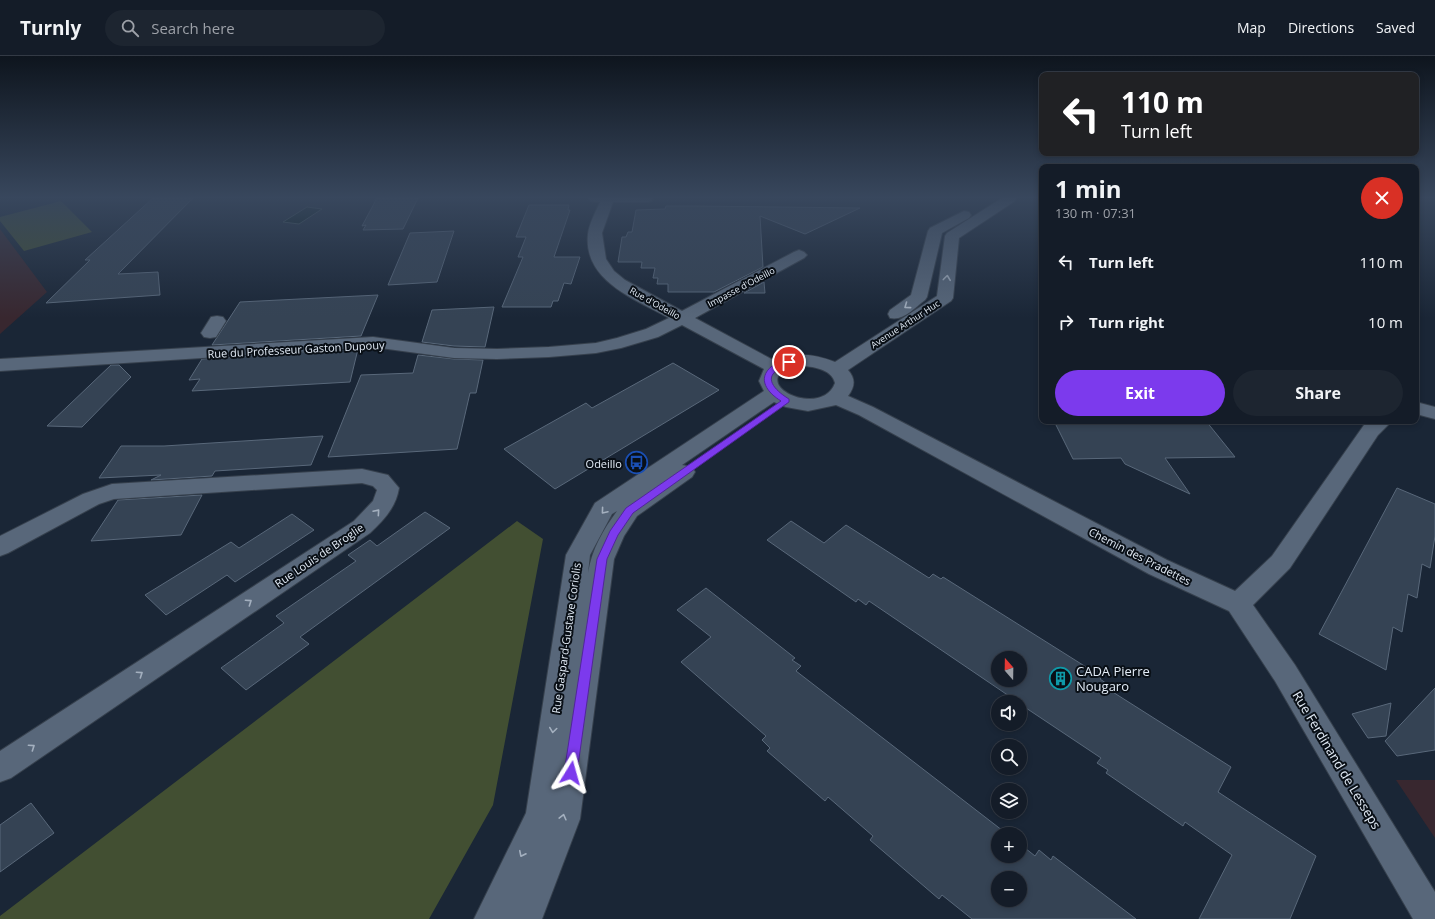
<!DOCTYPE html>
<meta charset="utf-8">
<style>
body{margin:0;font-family:"Open Sans",sans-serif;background:#1d2530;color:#f1f3f6;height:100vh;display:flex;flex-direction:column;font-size:15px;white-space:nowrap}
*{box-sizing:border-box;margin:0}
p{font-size:13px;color:#9da1a8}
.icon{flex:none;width:22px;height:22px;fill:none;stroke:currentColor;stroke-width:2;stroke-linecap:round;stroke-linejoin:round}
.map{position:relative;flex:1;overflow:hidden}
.side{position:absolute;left:1039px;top:108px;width:380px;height:260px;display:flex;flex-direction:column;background:#141c28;border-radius:8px;box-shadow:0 2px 6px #0003,0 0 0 1px #333a45}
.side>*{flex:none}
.banner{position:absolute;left:1039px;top:16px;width:380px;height:84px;border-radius:8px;box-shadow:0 2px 6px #0003,0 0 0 1px #333a45;background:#202124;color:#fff;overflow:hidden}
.needle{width:26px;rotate:340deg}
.fabs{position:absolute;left:991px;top:595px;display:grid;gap:8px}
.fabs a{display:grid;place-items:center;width:36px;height:36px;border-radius:50%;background:#141c28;box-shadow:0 2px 6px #0003,0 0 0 1px #333a45;font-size:20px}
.pin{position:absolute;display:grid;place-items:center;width:34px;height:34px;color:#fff;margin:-17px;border:2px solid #fff;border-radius:50%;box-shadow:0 1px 4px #0007}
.me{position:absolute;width:44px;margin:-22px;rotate:8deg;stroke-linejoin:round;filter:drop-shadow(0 0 3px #0008)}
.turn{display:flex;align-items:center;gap:14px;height:84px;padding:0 16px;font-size:18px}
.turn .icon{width:52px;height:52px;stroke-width:2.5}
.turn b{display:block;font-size:28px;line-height:34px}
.round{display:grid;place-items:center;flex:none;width:42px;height:42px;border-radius:21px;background:#1d2530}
.head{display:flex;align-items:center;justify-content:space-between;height:68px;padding:0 16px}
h1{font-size:24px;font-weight:700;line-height:30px}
.cta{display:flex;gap:8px;margin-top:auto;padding:8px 16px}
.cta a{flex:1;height:46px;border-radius:24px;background:#7c3aed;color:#fff;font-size:16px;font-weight:700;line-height:46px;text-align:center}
.cta a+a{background:#1d2530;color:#f1f3f6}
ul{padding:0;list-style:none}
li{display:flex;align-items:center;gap:12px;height:60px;padding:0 16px}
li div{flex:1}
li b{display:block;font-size:15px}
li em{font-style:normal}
header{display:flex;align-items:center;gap:24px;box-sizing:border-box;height:56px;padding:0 20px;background:#141c28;border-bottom:1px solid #333a45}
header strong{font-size:19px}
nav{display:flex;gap:22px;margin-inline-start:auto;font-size:14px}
.search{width:280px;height:36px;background:#1d2530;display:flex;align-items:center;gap:10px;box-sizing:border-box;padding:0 14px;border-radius:22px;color:#9da1a8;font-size:15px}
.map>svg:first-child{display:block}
.education{fill:#38272f}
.green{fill:#424f32}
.water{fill:#001718;stroke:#44575b}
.building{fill:#354354;stroke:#59687a;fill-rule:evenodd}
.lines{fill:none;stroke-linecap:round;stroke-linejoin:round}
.minor-casing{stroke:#36404d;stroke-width:2}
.minor{fill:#58677a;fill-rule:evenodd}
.oneway{stroke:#a4b0bf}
.route{fill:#7c3aed;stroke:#51269a}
.labels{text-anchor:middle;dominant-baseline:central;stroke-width:4;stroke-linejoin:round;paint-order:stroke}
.far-street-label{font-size:9px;fill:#e3ecf7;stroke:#090f16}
.street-label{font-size:11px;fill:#e3ecf7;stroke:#090f16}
.poi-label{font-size:11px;fill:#e3ecf7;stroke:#090f16;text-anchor:end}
.near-poi-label{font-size:13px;fill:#e3ecf7;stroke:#090f16;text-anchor:start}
.near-street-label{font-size:13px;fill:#e3ecf7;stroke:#090f16}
</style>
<header>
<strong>Turnly</strong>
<div class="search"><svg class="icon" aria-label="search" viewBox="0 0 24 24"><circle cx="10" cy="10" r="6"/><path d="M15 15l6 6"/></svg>Search here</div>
<nav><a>Map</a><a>Directions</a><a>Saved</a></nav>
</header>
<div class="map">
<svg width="1435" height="863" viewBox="0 0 1435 863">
<rect width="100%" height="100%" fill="#1a2636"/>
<path class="education" d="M 0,173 L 47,236 L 0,278 Z
M 1396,724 L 1435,724 L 1435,782 Z"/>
<path class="green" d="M 61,145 L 92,176 L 24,195 L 0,165 L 0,161 Z
M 517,465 L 543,483 L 493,749 L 429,863 L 0,863 L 0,860 Z"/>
<path class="water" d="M 307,151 L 322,153 L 299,168 L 283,166 Z"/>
<path class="building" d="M 153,142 L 193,142 L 118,218 L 158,216 L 160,239 L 46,247 L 90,204 L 85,204 Z
M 377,142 L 418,142 L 403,173 L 363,174 L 366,169 L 362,170 Z
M 529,149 L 569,149 L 568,154 L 570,154 L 554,201 L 580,201 L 571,228 L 564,227 L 558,245 L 553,245 L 551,251 L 502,251 L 523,201 L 518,201 L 526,181 L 516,181 Z
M 666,150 L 696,150 L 860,152 L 805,178 L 760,160 L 763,211 L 714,236 L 668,236 L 668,228 L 657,228 L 658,222 L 653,222 L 655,212 L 641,212 L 642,206 L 618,206 L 622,181 L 626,181 L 628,176 L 632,176 L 636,154 L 665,153 Z
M 454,175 L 437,226 L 388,229 L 410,177 Z
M 764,226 L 765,237 L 744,237 Z
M 378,239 L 361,280 L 212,289 L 240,246 Z
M 494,251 L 485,291 L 454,290 L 422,286 L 432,254 Z
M 358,293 L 350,326 L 192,335 L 200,323 L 189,324 L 202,303 Z
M 418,299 L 454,303 L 483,304 L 476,337 L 470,337 L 457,393 L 328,401 L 361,319 L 413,317 Z
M 673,307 L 719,334 L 555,433 L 504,393 L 586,347 L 592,352 Z
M 111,309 L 119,309 L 131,321 L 82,371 L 47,370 Z
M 1054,365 L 1206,365 L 1235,401 L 1165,402 L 1190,438 L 1125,408 L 1121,402 L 1073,403 Z
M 323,380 L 311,409 L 215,415 L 212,420 L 151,424 L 161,419 L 99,422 L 121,390 L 164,390 Z
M 1397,432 L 1435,448 L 1435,480 L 1430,512 L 1422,508 L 1417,542 L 1408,538 L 1402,576 L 1393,571 L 1386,614 L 1319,578 Z
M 202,439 L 181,479 L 91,485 L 118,444 Z
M 425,456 L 450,472 L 300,581 L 309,588 L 246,634 L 221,612 L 284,567 L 276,560 L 356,505 L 348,499 L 370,484 L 377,490 Z
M 292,458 L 314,474 L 235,526 L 227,519 L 166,559 L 145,539 L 231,486 L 239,492 Z
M 791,465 L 824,487 L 846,469 L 929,522 L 933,518 L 941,523 L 943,521 L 1102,621 L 1100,623 L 1110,630 L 1108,633 L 1231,711 L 1218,736 L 1316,800 L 1290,863 L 1199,863 L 1232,799 L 1185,766 L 1183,770 L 1106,717 L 1108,714 L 1097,707 L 1101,702 L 1020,648 L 1020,646 L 1012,642 L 869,545 L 866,549 L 858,543 L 856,546 L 767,484 ZM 998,602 L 1020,602 L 1020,624 L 998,624 Z
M 706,532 L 795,602 L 792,604 L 801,610 L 796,615 L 1007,778 L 998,778 L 998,800 L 1020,800 L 1020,788 L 1035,800 L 1039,794 L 1051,804 L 1053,800 L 1136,863 L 972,863 L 942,839 L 939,843 L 870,784 L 873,780 L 828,741 L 825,745 L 767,695 L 770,692 L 762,684 L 766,680 L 681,606 L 711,581 L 677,554 ZM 998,822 L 1020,822 L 1020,844 L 998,844 Z
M 1435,632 L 1435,694 L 1397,700 L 1385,685 Z
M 1391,647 L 1386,680 L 1368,682 L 1352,658 Z
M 31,747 L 54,777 L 0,816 L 0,769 Z"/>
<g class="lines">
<defs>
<path id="minor" d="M 588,142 L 653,142 L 652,145 L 647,146 L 613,146 L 602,177 L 606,203 L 614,215 L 625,224 L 682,255 L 794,196 L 799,194 L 804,196 L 807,199 L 804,202 L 695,262 L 775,305 C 801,297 810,297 835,306 L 937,240 L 945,180 L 947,177 L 1002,142 L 1016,142 L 1015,145 L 959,182 L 953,242 L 951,245 L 848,314 C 856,323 855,331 848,340 L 873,351 L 1167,504 L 1235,535 L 1272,500 L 1364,369 L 1369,365 L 1392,365 L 1378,379 L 1290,512 L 1253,549 L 1295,609 L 1435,836 L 1435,863 L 1413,863 L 1275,625 L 1229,555 L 1149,518 L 859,359 L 836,349 L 808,355 L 786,351 L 774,346 L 682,409 L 692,411 L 695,416 L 692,421 L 637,460 L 624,480 L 614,503 L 580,763 L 542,863 L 474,863 L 526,757 L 566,499 L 595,447 L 764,335 L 759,325 L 764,313 L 682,269 L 658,281 L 621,292 L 596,297 L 549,301 L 497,303 L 454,302 L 373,291 L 0,315 L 0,303 L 373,281 L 454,292 L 497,293 L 549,291 L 596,287 L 617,282 L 646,273 L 669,262 C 635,243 583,225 588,178 C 589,168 596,155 600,146 L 590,145 ZM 799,310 C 812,310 832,313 835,327 C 824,358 767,337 779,319 C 783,313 793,311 799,310 ZM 617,455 C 603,474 592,493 588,517 L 590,499 L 612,458 Z
M 964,155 L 969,156 L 971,159 L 969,162 L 942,177 L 927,241 L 925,244 C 914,252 904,265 890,262 L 888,258 L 890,254 L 911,239 L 928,175 L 930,172 Z
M 217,260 L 223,261 L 226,265 L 216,281 L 210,282 L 204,281 L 201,277 L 211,261 Z
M 1416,346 L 1435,351 L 1435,363 L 1416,358 Z
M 362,413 L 388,419 L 399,432 C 396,451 384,464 370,477 L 11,722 L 0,726 L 0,695 L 354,465 L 373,445 L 377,434 L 373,430 L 362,427 L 114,443 L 99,448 L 8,497 L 0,500 L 0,480 L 83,438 L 112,428 Z"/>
</defs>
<use href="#minor" class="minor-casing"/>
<use href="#minor" class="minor"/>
</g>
<defs><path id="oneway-chevron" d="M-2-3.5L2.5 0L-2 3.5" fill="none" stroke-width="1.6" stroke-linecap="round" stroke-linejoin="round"/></defs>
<g class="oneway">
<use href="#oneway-chevron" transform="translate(947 222) rotate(-83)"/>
<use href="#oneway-chevron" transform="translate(907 250) rotate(144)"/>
<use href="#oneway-chevron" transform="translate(604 455) rotate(130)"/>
<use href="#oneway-chevron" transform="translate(377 456) rotate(-49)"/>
<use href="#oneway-chevron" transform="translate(249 546) rotate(-34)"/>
<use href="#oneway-chevron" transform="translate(140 618) rotate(-34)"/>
<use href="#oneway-chevron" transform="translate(553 674) rotate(98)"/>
<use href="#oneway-chevron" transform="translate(32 691) rotate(-34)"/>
<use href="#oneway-chevron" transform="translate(563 761) rotate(-76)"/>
<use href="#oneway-chevron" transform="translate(522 798) rotate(116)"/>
</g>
<linearGradient id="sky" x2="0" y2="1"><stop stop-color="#0e151e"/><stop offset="0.54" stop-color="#38475d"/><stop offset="1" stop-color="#38475d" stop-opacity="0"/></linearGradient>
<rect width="1435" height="262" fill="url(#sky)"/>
<path class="route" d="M 787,304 L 789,304 L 793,306 C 789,309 784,310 779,313 C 761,323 779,337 789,343 L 789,346 L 633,457 L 618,479 L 607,503 L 577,717 L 575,721 L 571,723 L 566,721 L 564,717 L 597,503 L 610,475 L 626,452 L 781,345 C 768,337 756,323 772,310 C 776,308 782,306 787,304 Z"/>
<defs>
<symbol id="bus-ring" viewBox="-11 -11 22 22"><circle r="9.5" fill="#090f16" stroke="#1a4fb4" stroke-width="1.5"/><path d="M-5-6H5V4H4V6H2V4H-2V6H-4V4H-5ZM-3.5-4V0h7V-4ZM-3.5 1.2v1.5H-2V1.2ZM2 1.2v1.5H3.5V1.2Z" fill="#1a4fb4"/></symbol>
<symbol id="building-ring" viewBox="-11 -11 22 22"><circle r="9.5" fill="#090f16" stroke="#0f9aa8" stroke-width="1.5"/><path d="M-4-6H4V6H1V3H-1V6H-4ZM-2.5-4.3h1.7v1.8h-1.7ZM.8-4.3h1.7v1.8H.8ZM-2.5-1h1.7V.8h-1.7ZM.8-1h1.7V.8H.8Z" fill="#0f9aa8"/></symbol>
</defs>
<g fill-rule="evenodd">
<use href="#bus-ring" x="624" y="394" width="25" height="25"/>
<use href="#building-ring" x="1048" y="610" width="25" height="25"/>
</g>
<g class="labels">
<g class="far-street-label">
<text transform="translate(741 231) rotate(-28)">Impasse d'Odeillo</text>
<text transform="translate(655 247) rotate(29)">Rue d'Odeillo</text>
<text transform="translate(905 268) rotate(-33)">Avenue Arthur Huc</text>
</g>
<g class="street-label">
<text transform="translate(296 293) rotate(-3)">Rue du Professeur Gaston Dupouy</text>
<text transform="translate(319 499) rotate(-34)">Rue Louis de Broglie</text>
<text transform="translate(1140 500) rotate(27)">Chemin des Pradettes</text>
<text transform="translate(566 582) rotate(-82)">Rue Gaspard-Gustave Coriolis</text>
</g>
<g class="poi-label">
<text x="622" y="407">Odeillo</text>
</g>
<g class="near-poi-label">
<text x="1076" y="615">CADA Pierre<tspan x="1076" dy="15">Nougaro</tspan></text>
</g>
<g class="near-street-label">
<text transform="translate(1337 704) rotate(59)">Rue Ferdinand de Lesseps</text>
</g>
</g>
</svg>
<div class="fabs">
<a><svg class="needle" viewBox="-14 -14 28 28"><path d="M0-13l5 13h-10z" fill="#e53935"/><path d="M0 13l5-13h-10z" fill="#9da1a8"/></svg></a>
<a><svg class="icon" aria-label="sound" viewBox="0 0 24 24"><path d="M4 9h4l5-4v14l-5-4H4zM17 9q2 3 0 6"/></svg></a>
<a><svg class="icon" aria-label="search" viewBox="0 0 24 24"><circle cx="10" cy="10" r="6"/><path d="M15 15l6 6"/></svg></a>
<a><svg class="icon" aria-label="layers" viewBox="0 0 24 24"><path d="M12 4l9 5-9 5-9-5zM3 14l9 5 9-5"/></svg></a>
<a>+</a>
<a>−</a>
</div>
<div class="pin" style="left:789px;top:306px;background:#d93025"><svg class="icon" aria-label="arrive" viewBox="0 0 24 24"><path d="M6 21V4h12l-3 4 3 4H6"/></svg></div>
<svg class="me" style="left:571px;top:717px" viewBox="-20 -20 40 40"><path d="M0-17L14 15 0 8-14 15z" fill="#7c3aed" stroke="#fff" stroke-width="4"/></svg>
<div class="banner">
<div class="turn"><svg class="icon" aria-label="left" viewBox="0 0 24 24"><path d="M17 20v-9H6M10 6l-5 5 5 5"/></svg><div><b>110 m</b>Turn left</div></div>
</div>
<section class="side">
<div class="head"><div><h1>1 min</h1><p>130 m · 07:31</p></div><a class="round" style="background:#d93025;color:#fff"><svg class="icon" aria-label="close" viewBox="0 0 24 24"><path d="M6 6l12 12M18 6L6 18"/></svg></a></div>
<ul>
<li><svg class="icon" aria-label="left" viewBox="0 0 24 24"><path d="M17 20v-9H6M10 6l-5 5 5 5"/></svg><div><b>Turn left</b></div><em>110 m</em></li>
<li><svg class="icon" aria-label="right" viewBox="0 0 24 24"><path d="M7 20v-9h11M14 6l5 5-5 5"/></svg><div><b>Turn right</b></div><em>10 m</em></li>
</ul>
<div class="cta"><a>Exit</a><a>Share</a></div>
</section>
</div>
